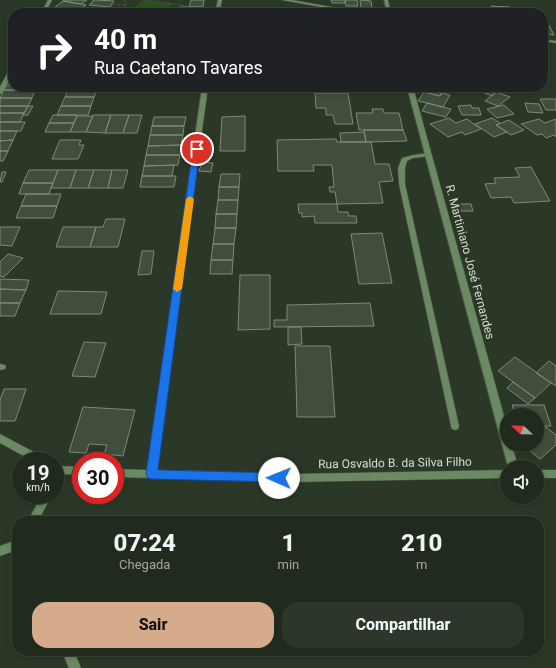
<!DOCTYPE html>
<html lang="pt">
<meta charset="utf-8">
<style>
body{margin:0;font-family:Roboto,sans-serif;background:#2d362a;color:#f1f3f6;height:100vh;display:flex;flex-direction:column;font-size:15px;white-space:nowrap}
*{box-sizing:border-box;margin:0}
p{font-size:13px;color:#a2a7a4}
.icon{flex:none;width:22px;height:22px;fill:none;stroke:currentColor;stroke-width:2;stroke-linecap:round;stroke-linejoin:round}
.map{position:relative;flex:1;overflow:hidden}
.panel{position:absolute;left:12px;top:516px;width:532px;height:140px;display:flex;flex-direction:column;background:#202a1d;border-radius:16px;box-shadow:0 2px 6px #0003,0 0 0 1px #3d463b}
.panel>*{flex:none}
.top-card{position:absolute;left:8px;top:8px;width:540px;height:84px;border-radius:16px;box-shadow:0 2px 6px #0003,0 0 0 1px #3d463b;background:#202124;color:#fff;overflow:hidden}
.needle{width:26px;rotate:292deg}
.controls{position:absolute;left:500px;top:408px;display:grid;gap:8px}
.controls a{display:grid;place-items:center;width:44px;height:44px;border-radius:50%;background:#202a1d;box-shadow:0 2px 6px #0003,0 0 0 1px #3d463b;font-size:20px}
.speed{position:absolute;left:12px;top:452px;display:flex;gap:8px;font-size:20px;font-weight:700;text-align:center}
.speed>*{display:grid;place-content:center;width:52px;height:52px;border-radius:50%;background:#202a1d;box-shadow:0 2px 6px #0003,0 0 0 1px #3d463b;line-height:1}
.speed small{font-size:10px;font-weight:400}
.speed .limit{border:6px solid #d22;background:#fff;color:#111}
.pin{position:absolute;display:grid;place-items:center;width:34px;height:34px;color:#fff;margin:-17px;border:2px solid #fff;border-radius:50%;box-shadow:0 1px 4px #0007}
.me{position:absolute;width:44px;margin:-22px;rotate:271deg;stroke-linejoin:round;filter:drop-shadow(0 0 3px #0008)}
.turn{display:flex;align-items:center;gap:14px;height:84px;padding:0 20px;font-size:18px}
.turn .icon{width:52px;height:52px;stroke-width:2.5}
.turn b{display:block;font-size:28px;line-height:34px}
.eta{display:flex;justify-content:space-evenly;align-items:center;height:68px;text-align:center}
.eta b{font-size:24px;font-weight:800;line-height:28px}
.cta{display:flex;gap:8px;margin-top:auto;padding:8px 20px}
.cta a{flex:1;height:46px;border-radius:16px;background:#d6ab8b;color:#111;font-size:16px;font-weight:800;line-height:46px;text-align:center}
.cta a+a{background:#2d362a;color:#f1f3f6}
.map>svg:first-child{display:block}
.green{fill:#2d4e23}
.building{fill:#414e3d;stroke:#7c8b78}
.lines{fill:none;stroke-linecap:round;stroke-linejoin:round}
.service-casing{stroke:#4a5646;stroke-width:1}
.minor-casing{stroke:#4a5646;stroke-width:1}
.tertiary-casing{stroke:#4a5646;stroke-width:1}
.path{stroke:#747f71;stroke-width:1.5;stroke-dasharray:0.5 2;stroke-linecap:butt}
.service{fill:#6b8962;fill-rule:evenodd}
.minor{fill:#6b8962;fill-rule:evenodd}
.tertiary{fill:#6b8962;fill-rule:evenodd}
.route{fill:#1a73e8;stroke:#114b97}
.slow{fill:#f59e0b}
.labels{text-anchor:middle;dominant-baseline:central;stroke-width:4;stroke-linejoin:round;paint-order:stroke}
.street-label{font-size:12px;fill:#d6ded3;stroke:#2b3827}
</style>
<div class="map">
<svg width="556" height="668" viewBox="0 0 556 668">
<rect width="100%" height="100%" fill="#2b3827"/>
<path class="green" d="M 143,0 L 173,4 L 165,12 L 134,8 Z"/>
<path class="building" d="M 65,0 L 87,0 L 81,4 L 63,1 Z
M 94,0 L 96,0 L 114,1 L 110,7 L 89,5 Z
M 191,0 L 204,0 L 203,7 L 189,7 Z
M 331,0 L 345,0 L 345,3 L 332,3 Z
M 345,0 L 357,0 L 358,6 L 346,6 Z
M 360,0 L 371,1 L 372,8 L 361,8 Z
M 63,1 L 81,4 L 86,5 L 78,11 L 55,7 Z
M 491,6 L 510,7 L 513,13 L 493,13 Z
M 179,7 L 203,7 L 202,13 L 177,13 Z
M 62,8 L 78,11 L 84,12 L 56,13 Z
M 88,8 L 113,8 L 111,13 L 86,13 Z
M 543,25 L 549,25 L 554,35 L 543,34 Z
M 12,83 L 13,87 L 42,87 L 40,90 L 4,90 L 7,85 L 11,85 Z
M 69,87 L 98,87 L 97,90 L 68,90 Z
M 273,87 L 330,87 L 330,92 L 273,91 Z
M 423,87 L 445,87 L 440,96 L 420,91 Z
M 486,87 L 497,87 L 501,88 L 492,96 L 480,91 Z
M 4,90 L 35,90 L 32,98 L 0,98 Z
M 68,90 L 97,90 L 94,97 L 65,97 Z
M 424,92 L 440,96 L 441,93 L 450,95 L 443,107 L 418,101 Z
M 496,92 L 510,97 L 498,106 L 485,101 Z
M 315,93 L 348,93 L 353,124 L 335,124 L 333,115 L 326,115 L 326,108 L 316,108 Z
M 65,97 L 94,97 L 91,106 L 61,106 Z
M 0,98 L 32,98 L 28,106 L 0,106 Z
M 540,99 L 556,99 L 556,110 L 546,110 Z
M 427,103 L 451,109 L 446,117 L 422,111 Z
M 525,103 L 539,104 L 543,113 L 528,112 Z
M 471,105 L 472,108 L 479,108 L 481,115 L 462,115 L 458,106 Z
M 504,105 L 514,114 L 497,118 L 487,109 Z
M 0,106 L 28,106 L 24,113 L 0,113 Z
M 28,106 L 33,106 L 28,115 L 23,115 Z
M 61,106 L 91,106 L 88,115 L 57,115 Z
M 372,109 L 383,109 L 384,113 L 399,113 L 403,130 L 359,130 L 356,113 L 373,113 Z
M 0,113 L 24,113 L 20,122 L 0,122 Z
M 53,115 L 77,115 L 74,123 L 49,123 Z
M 93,115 L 111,115 L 105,133 L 86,132 Z
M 111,115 L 129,115 L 123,133 L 105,133 Z
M 129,115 L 142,115 L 137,133 L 123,133 Z
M 77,116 L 93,116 L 86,132 L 70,132 Z
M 245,116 L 245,151 L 220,151 L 222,117 Z
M 154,117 L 186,117 L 184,126 L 152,126 Z
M 449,118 L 456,123 L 467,119 L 481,129 L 465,135 L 462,132 L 448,137 L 430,124 Z
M 492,118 L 500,123 L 496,125 L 507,132 L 494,137 L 475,124 Z
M 539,119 L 545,123 L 556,119 L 556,137 L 554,135 L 546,138 L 542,134 L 537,135 L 521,124 Z
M 509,120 L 524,130 L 511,135 L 496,125 Z
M 0,122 L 25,122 L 21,131 L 0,131 Z
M 49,123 L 74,123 L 70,132 L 45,132 Z
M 152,126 L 184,126 L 183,135 L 150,135 Z
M 364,130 L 403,130 L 407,141 L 366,142 Z
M 0,131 L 17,131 L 13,140 L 0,141 Z
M 364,132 L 366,142 L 341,142 L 340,133 Z
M 150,135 L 183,135 L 181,145 L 148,146 Z
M 336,139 L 337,142 L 371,142 L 375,164 L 389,164 L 393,181 L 379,182 L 383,203 L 337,204 L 335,192 L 330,192 L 329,187 L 334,187 L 332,165 L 313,165 L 314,171 L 278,171 L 277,140 Z
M 13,140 L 8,151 L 0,151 L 0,141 Z
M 60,140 L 81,140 L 79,145 L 84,145 L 78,159 L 52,159 Z
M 181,145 L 180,155 L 146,155 L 148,146 Z
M 0,151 L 8,151 L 3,161 L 0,161 Z
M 146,155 L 180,155 L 178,165 L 144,166 Z
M 202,162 L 213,163 L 211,172 L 199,171 Z
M 174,165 L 172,176 L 142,176 L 144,166 Z
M 531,167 L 550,201 L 514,203 L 511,197 L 491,198 L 485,184 L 496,183 L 494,178 L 520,177 L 515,168 Z
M 29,170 L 58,170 L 53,183 L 23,183 Z
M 58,170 L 76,170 L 70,188 L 51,188 Z
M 76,170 L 94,170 L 88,188 L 70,188 Z
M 94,170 L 112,170 L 108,188 L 88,188 Z
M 112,170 L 128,170 L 123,188 L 108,188 Z
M 2,172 L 6,172 L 2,182 L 0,182 Z
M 221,174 L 240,174 L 239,187 L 219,187 Z
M 142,176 L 176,176 L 174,187 L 140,187 Z
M 23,183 L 53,183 L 49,194 L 19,194 Z
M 219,187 L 239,187 L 238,200 L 218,200 Z
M 26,194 L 61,194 L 57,206 L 21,206 Z
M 218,200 L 238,200 L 237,214 L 216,214 Z
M 298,204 L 337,204 L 338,212 L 348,212 L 349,216 L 356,216 L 357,223 L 315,223 L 314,216 L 302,217 L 302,213 L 299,213 Z
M 452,204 L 471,204 L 473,211 L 454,211 Z
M 21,206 L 57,206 L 53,218 L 16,218 Z
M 216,214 L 237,214 L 236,228 L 215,228 Z
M 106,219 L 125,219 L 118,247 L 90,247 L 96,227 L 103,227 Z
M 0,227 L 20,227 L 12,246 L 0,245 Z
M 63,227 L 96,227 L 90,247 L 56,247 Z
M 215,228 L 236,228 L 234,244 L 213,244 Z
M 382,233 L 392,283 L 359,284 L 351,234 Z
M 213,244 L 234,244 L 233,260 L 211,260 Z
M 142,251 L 154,251 L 151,274 L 138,275 Z
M 8,254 L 23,258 L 4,277 L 0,276 L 0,262 Z
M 211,260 L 233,260 L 232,274 L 210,274 Z
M 240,275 L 270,275 L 270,329 L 238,330 Z
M 0,279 L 29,280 L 26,290 L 0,289 Z
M 0,289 L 26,290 L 20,303 L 0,303 Z
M 58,291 L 107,292 L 101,314 L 50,314 Z
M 0,303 L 20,303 L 15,316 L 0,316 Z
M 370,303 L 374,326 L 274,327 L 274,320 L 287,320 L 287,305 Z
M 288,327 L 301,327 L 302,344 L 288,345 Z
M 84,342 L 106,343 L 95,377 L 72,376 Z
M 295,346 L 330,346 L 335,417 L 297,417 Z
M 515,357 L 551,383 L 535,398 L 498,371 Z
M 549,361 L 556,366 L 556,386 L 536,373 Z
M 513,382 L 535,398 L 528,404 L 507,388 Z
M 4,389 L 26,389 L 15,421 L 0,421 L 0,400 Z
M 512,405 L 544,405 L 551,426 L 537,426 L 537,415 L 515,415 Z
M 83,407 L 135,410 L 123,456 L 104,454 L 107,445 L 89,444 L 86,453 L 69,452 Z
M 546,427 L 556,435 L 556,445 L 540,459 L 524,446 L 537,445 L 537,435 Z"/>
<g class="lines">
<defs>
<path id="service" d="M 429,153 L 431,154 L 431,156 L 413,158 L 407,161 L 405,168 L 405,184 L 459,426 L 458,429 L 455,430 L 452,429 L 451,426 L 399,184 L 398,168 L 402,158 L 413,155 Z
M 0,364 L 5,365 L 6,367 L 5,369 L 0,370 Z"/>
<path id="minor" d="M 48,0 L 52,0 L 45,13 L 41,13 Z
M 218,0 L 222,0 L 219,13 L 215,13 Z
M 384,0 L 388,0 L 391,13 L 387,13 Z
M 13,66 L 13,73 L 3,92 L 0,94 L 0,87 L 10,68 Z
M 202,87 L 208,87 L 156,470 L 295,474 L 507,470 L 507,478 L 295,482 L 115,477 L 115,469 L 147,470 Z
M 407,87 L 413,87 L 507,427 L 507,445 L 512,445 L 518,467 L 508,467 Z
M 0,434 L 45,458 L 47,461 L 33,461 L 0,443 Z
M 55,464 L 60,466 L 81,467 L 81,475 L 63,474 L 58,483 L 55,484 Z
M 537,470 L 556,470 L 556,478 L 537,478 Z
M 42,495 L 52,495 L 38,521 L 28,521 Z
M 17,540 L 17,550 L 0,556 L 0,546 Z
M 62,651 L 74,651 L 81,668 L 69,668 Z"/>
<path id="tertiary" d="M 282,0 L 292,0 L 365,13 L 355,13 Z
M 543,39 L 556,41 L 556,43 L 543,41 Z"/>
</defs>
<use href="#service" class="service-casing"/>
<use href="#minor" class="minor-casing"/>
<use href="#tertiary" class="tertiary-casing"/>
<path class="path" d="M 125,0 L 127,11
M 146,0 L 188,6
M 112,4 L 125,5
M 112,10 L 127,11
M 128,12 L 152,11
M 89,13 L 94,0
M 165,13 L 178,10"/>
<use href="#service" class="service"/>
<use href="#minor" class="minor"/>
<use href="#tertiary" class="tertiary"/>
</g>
<path class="route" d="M 197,147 L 200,149 L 158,470 L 279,473 L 283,474 L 284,478 L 283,481 L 279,482 L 152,479 L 148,478 L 146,474 L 193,149 Z"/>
<path class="slow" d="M 190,196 L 194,199 L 182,289 L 177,292 L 173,289 L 186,199 Z"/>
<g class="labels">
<g class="street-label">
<text transform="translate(470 262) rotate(75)">R. Martiniano José Fernandes</text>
<text transform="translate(395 463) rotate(-1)">Rua Osvaldo B. da Silva Filho</text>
</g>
</g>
</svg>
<div class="controls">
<a><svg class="needle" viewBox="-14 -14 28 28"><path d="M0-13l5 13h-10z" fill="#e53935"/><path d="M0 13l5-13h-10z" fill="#a2a7a4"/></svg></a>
<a><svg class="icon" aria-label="sound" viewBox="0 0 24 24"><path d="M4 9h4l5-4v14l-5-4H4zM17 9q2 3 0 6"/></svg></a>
</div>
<div class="speed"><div>19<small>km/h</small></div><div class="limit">30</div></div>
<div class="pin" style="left:197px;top:149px;background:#d93025"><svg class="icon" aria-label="arrive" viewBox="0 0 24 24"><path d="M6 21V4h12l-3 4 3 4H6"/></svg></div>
<svg class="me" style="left:279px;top:478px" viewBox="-20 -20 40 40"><circle r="19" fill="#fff"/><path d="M0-13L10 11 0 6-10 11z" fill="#1a73e8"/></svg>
<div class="top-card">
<div class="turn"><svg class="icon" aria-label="right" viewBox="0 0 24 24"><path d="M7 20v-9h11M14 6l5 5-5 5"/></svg><div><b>40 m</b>Rua Caetano Tavares</div></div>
</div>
<section class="panel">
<div class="eta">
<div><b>07:24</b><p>Chegada</p></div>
<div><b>1</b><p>min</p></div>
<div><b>210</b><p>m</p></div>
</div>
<div class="cta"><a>Sair</a><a>Compartilhar</a></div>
</section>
</div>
